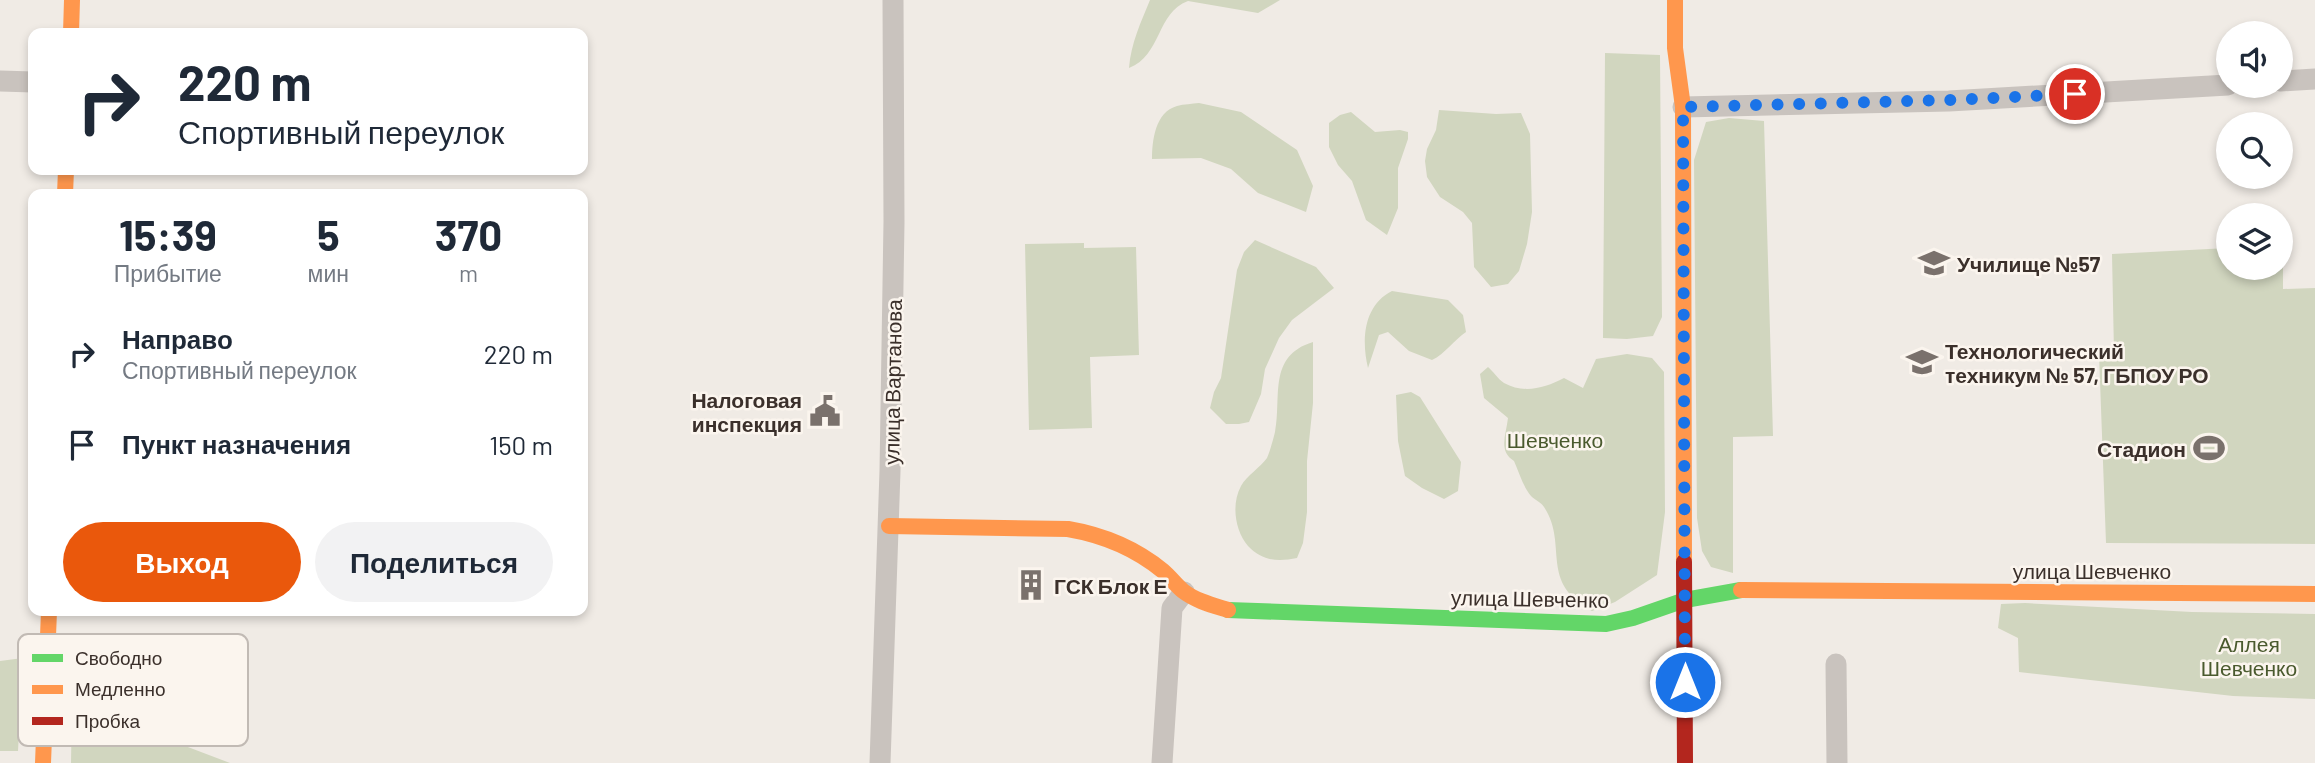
<!DOCTYPE html>
<html lang="ru">
<meta charset="utf-8">
<style>
body{margin:0;font-family:Barlow,sans-serif;background:#f2f2f3;color:#1f2937;height:100vh;display:flex;flex-direction:column;font-size:26px;white-space:nowrap}
*{box-sizing:border-box;margin:0}
p{font-size:23px;color:#747a83}
.icon{flex:none;width:38px;height:38px;fill:none;stroke:currentColor;stroke-width:2;stroke-linecap:round;stroke-linejoin:round}
.map{position:relative;flex:1;overflow:hidden}
.panel{position:absolute;left:28px;top:189px;width:560px;height:427px;display:flex;flex-direction:column;background:#fff;border-radius:14px;box-shadow:0 4px 10px #0003}
.panel>*{flex:none}
.guide{position:absolute;left:28px;top:28px;width:560px;height:147px;border-radius:14px;box-shadow:0 4px 10px #0003;background:#fff;color:#1f2937;overflow:hidden}
.fabs{position:absolute;left:2216px;top:21px;display:grid;gap:14px}
.fabs a{display:grid;place-items:center;width:77px;height:77px;border-radius:50%;background:#fff;box-shadow:0 4px 10px #0003;font-size:35px}
.pin{position:absolute;display:grid;place-items:center;width:60px;height:60px;color:#fff;margin:-30px;border:4px solid #fff;border-radius:50%;box-shadow:0 2px 7px #0007}
.me{position:absolute;width:77px;margin:-38px;rotate:0deg;stroke-linejoin:round;filter:drop-shadow(0 0 5px #0008)}
.turn{display:flex;align-items:center;gap:24px;height:147px;padding:0 35px;font-size:32px}
.turn .icon{width:91px;height:91px;stroke-width:2.5}
.turn b{display:block;font-size:49px;line-height:60px}
.eta{display:flex;justify-content:space-evenly;align-items:center;height:119px;text-align:center}
.eta b{font-size:42px;font-weight:700;line-height:49px}
.cta{display:flex;gap:14px;margin-top:auto;padding:14px 35px}
.cta a{flex:1;height:80px;border-radius:42px;background:#ea580c;color:#fff;font-size:28px;font-weight:700;line-height:80px;text-align:center}
.cta a+a{background:#f2f2f3;color:#1f2937}
ul{padding:0;list-style:none}
li{display:flex;align-items:center;gap:21px;height:91px;padding:0 35px}
li div{flex:1}
li b{display:block;font-size:26px}
li em{font-style:normal}
.map>svg:first-child{display:block}
.green{fill:#d1d6bf}
.lines{fill:none;stroke-linecap:round;stroke-linejoin:round}
.street{stroke:#c9c3be;stroke-width:21}
.fast{stroke:#63d668;stroke-width:16}
.slow{stroke:#ff974d;stroke-width:16}
.jam{stroke:#b3261e;stroke-width:16}
.route{stroke:#1a73e8;stroke-width:12;stroke-dasharray:0 21.6}
.labels{text-anchor:middle;dominant-baseline:central;stroke-width:5;stroke-linejoin:round;paint-order:stroke}
.poi-label{font-size:21px;font-weight:bold;fill:#3b302b;stroke:#fbf5ee;text-anchor:start}
.street-label{font-size:21px;fill:#3b302b;stroke:#fbf5ee}
.park-label{font-size:21px;fill:#4a5a2e;stroke:#fbf5ee}
.key{fill:#fbf5ee;stroke:#c1bab4;stroke-width:2}
.key-label{font-size:19px;fill:#3b302b}
</style>
<div class="map">
<svg width="2315" height="763" viewBox="0 0 2315 763">
<rect width="100%" height="100%" fill="#f0ebe5"/>
<path class="green" d="M 1150,0 L 1280,0 L 1258,13 L 1188,1 C 1156,13 1162,55 1129,68 C 1131,43 1141,22 1150,0 Z
M 1605,53 L 1660,55 L 1662,317 L 1653,336 L 1627,339 L 1603,338 Z
M 1199,103 L 1241,112 L 1297,150 L 1313,186 L 1306,212 L 1258,193 L 1231,169 L 1201,158 L 1152,159 C 1152,141 1155,112 1177,106 C 1184,104 1192,104 1199,103 Z
M 1439,110 L 1496,114 L 1521,113 L 1530,134 L 1532,212 L 1527,244 L 1519,271 L 1508,284 L 1491,287 L 1474,267 L 1472,223 L 1463,212 L 1440,197 L 1427,177 L 1425,161 L 1427,149 L 1436,130 Z
M 1351,112 L 1375,132 L 1400,130 L 1408,132 L 1408,139 L 1398,168 L 1398,208 L 1387,235 L 1366,220 L 1352,181 L 1338,165 L 1329,147 L 1329,123 L 1340,115 Z
M 1729,118 L 1764,121 L 1773,436 L 1733,437 L 1733,573 L 1711,567 L 1702,551 L 1697,518 L 1694,160 L 1706,122 Z
M 1255,240 L 1316,267 L 1334,288 L 1292,320 L 1279,338 L 1265,369 L 1261,394 L 1249,422 L 1239,424 L 1226,424 L 1210,408 L 1214,392 L 1221,378 L 1237,270 L 1244,252 Z
M 1084,243 L 1084,248 L 1136,247 L 1139,355 L 1090,357 L 1092,428 L 1029,430 L 1025,244 Z
M 2280,246 L 2283,246 L 2283,289 L 2315,288 L 2315,544 L 2106,543 L 2099,354 L 2114,353 L 2112,254 L 2228,248 L 2228,268 L 2280,268 Z
M 1392,291 L 1448,300 L 1463,315 L 1466,332 C 1454,340 1445,354 1432,360 L 1409,351 L 1388,332 L 1379,335 L 1368,368 C 1361,339 1364,305 1392,291 Z
M 1313,342 L 1313,403 L 1307,461 L 1307,512 L 1303,543 L 1297,558 C 1278,562 1262,561 1248,546 C 1235,531 1231,504 1241,486 C 1247,475 1260,468 1267,458 C 1270,451 1273,440 1275,432 C 1282,397 1267,356 1313,342 Z
M 1627,354 L 1652,358 L 1664,372 L 1665,512 L 1657,575 L 1615,602 L 1592,611 C 1538,582 1569,545 1544,507 C 1541,502 1535,500 1531,496 C 1523,487 1519,472 1514,461 C 1498,451 1506,435 1508,418 L 1484,398 L 1480,374 L 1488,367 C 1493,371 1498,379 1504,383 C 1524,394 1545,388 1564,378 L 1583,388 L 1596,359 Z
M 1411,392 L 1420,397 L 1461,462 L 1458,491 L 1444,499 L 1422,488 L 1405,476 L 1398,441 L 1396,395 Z
M 2025,603 L 2192,612 L 2315,614 L 2315,699 L 2233,696 L 2019,672 L 2018,638 L 1998,628 L 2001,604 Z
M 23,658 L 18,751 L 0,751 L 0,661 Z
M 72,703 L 230,763 L 71,763 Z"/>
<g class="lines">
<path class="street" d="M 0,81 L 33,82
M 2280,81 L 2315,79
M 1683,107 L 1949,101 L 2228,85
M 1836,664 L 1837,763
M 880,763 L 890,471 L 894,222 L 893,0
M 1162,763 L 1172,608 L 1184,592"/>
<path class="fast" d="M 1228,610 L 1606,624 L 1633,618 L 1685,600 L 1741,590"/>
<path class="slow" d="M 1675,0 L 1675,48 L 1683,107 L 1684,562
M 71,33 L 72,0
M 65,194 L 66,170
M 889,526 L 1068,529 C 1103,535 1135,548 1163,571 C 1170,577 1176,585 1183,591 C 1196,601 1212,605 1228,610
M 1741,590 L 2315,594
M 43,763 L 49,611"/>
<path class="jam" d="M 1684,562 L 1685,763"/>
</g>
<g class="lines">
<path class="route" d="M 1685,682 L 1683,107 L 1950,100 L 2075,94"/>
</g>
<defs>
<symbol id="university-bare" viewBox="-9 -9 18 18"><path d="M0-5L7-2L0 1L-7-2ZM-4 1L0 2.5L4 1V4Q0 6-4 4Z" fill="#7a716c" stroke="#fbf5ee" stroke-width="2.5" paint-order="stroke"/></symbol>
<symbol id="civic-bare" viewBox="-9 -9 18 18"><path d="M-.6-6.5H3V-4.5H.6V-3L4-1V1h2V6H-6V1h2V-1L-.6-3ZM-1.2 2.5V6h2.4V2.5Z" fill="#7a716c" stroke="#fbf5ee" stroke-width="2.5" paint-order="stroke"/></symbol>
<symbol id="stadium-bare" viewBox="-9 -9 18 18"><path d="M0-5a6.5 5 0 1 0 0 10a6.5 5 0 1 0 0-10ZM-3.5-1.8h7v3.6h-7Z" fill="#7a716c" stroke="#fbf5ee" stroke-width="2.5" paint-order="stroke"/></symbol>
<symbol id="building-bare" viewBox="-9 -9 18 18"><path d="M-4-6H4V6H1V3H-1V6H-4ZM-2.5-4.3h1.7v1.8h-1.7ZM.8-4.3h1.7v1.8H.8ZM-2.5-1h1.7V.8h-1.7ZM.8-1h1.7V.8H.8Z" fill="#7a716c" stroke="#fbf5ee" stroke-width="2.5" paint-order="stroke"/></symbol>
</defs>
<g fill-rule="evenodd">
<use href="#university-bare" x="1912" y="241" width="44" height="44"/>
<use href="#university-bare" x="1900" y="340" width="44" height="44"/>
<use href="#civic-bare" x="803" y="389" width="44" height="44"/>
<use href="#stadium-bare" x="2187" y="426" width="44" height="44"/>
<use href="#building-bare" x="1009" y="563" width="44" height="44"/>
</g>
<g class="labels">
<g class="poi-label">
<text x="1957" y="263">Училище №57</text>
<text x="1945" y="350">Технологический<tspan x="1945" dy="24">техникум № 57, ГБПОУ РО</tspan></text>
<text x="802" y="399" text-anchor="end">Налоговая<tspan x="802" dy="24">инспекция</tspan></text>
<text x="2186" y="448" text-anchor="end">Стадион</text>
<text x="1054" y="585">ГСК Блок Е</text>
</g>
<g class="street-label">
<text transform="translate(892 382) rotate(-89)">улица Вартанова</text>
<text x="2092" y="570">улица Шевченко</text>
<text transform="translate(1530 598) rotate(1)">улица Шевченко</text>
</g>
<g class="park-label">
<text x="1555" y="439">Шевченко</text>
<text x="2249" y="643">Аллея<tspan x="2249" dy="24">Шевченко</tspan></text>
</g>
</g>
<rect x="18" y="634" width="230" height="112" rx="10" class="key"/>
<rect x="32" y="654" width="31" height="8" fill="#63d668"/>
<rect x="32" y="685" width="31" height="9" fill="#ff974d"/>
<rect x="32" y="717" width="31" height="8" fill="#b3261e"/>
<g class="key-label">
<text x="75" y="665">Свободно</text>
<text x="75" y="696">Медленно</text>
<text x="75" y="728">Пробка</text>
</g>
</svg>
<div class="fabs">
<a><svg class="icon" aria-label="sound" viewBox="0 0 24 24"><path d="M4 9h4l5-4v14l-5-4H4zM17 9q2 3 0 6"/></svg></a>
<a><svg class="icon" aria-label="search" viewBox="0 0 24 24"><circle cx="10" cy="10" r="6"/><path d="M15 15l6 6"/></svg></a>
<a><svg class="icon" aria-label="layers" viewBox="0 0 24 24"><path d="M12 4l9 5-9 5-9-5zM3 14l9 5 9-5"/></svg></a>
</div>
<div class="pin" style="left:2075px;top:94px;background:#d93025"><svg class="icon" aria-label="arrive" viewBox="0 0 24 24"><path d="M6 21V4h12l-3 4 3 4H6"/></svg></div>
<svg class="me" style="left:1685px;top:682px" viewBox="-20 -20 40 40"><circle r="17" fill="#1a73e8" stroke="#fff" stroke-width="3"/><path d="M0-11L8 9 0 5-8 9z" fill="#fff"/></svg>
<div class="guide">
<div class="turn"><svg class="icon" aria-label="right" viewBox="0 0 24 24"><path d="M7 20v-9h11M14 6l5 5-5 5"/></svg><div><b>220 m</b>Спортивный переулок</div></div>
</div>
<section class="panel">
<div class="eta">
<div><b>15:39</b><p>Прибытие</p></div>
<div><b>5</b><p>мин</p></div>
<div><b>370</b><p>m</p></div>
</div>
<ul>
<li><svg class="icon" aria-label="right" viewBox="0 0 24 24"><path d="M7 20v-9h11M14 6l5 5-5 5"/></svg><div><b>Направо</b><p>Спортивный переулок</p></div><em>220 m</em></li>
<li><svg class="icon" aria-label="arrive" viewBox="0 0 24 24"><path d="M6 21V4h12l-3 4 3 4H6"/></svg><div><b>Пункт назначения</b></div><em>150 m</em></li>
</ul>
<div class="cta"><a>Выход</a><a>Поделиться</a></div>
</section>
</div>
